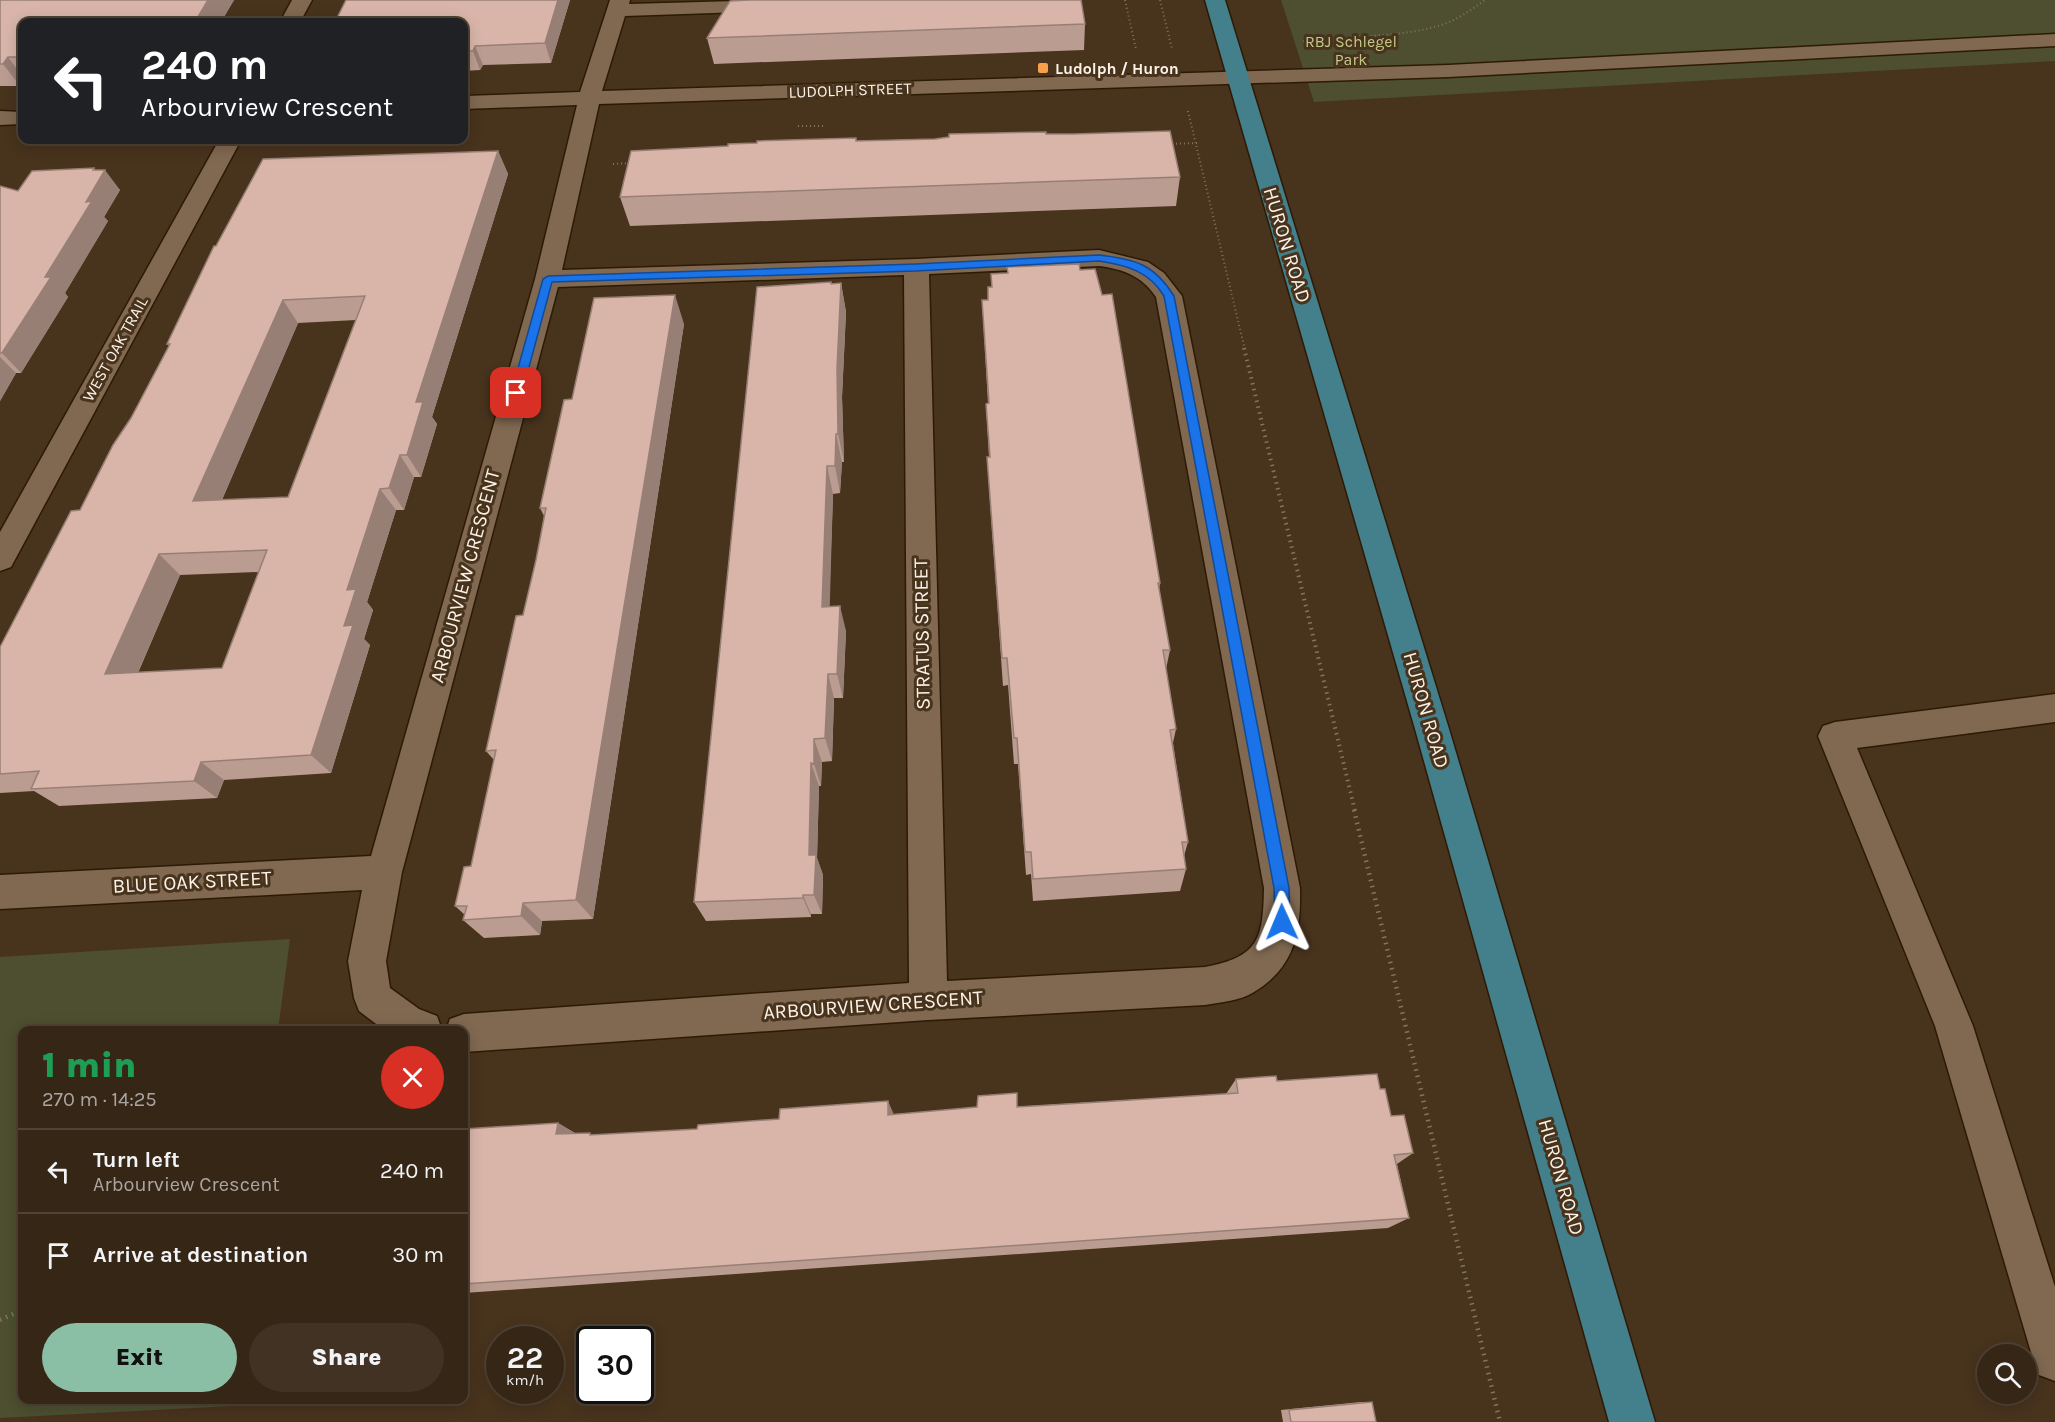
<!DOCTYPE html>
<meta charset="utf-8">
<style>
body{margin:0;font-family:Karla,sans-serif;background:#413223;color:#f1f3f6;height:100vh;display:flex;flex-direction:column;font-size:22px;white-space:nowrap}
*{box-sizing:border-box;margin:0}
p{font-size:20px;color:#aaa5a1}
.icon{flex:none;width:33px;height:33px;fill:none;stroke:currentColor;stroke-width:2;stroke-linecap:round;stroke-linejoin:round}
.map{position:relative;flex:1;overflow:hidden}
.panel{position:absolute;left:18px;top:1026px;width:450px;height:378px;display:flex;flex-direction:column;background:#362616;border-radius:12px;box-shadow:0 3px 15px #0003,0 0 0 2px #504335}
.panel>*{flex:none}
.guide{position:absolute;left:18px;top:18px;width:450px;height:126px;border-radius:12px;box-shadow:0 3px 15px #0003,0 0 0 2px #504335;background:#202124;color:#fff;overflow:hidden}
.tools{position:absolute;left:1977px;top:1344px;display:grid;gap:12px}
.tools a{display:grid;place-items:center;width:60px;height:60px;border-radius:50%;background:#362616;box-shadow:0 3px 15px #0003,0 0 0 2px #504335;font-size:30px}
.speed{position:absolute;left:486px;top:1326px;display:flex;gap:12px;font-size:30px;font-weight:700;text-align:center}
.speed>*{display:grid;place-content:center;width:78px;height:78px;border-radius:50%;background:#362616;box-shadow:0 3px 15px #0003,0 0 0 2px #504335;line-height:1}
.speed small{font-size:15px;font-weight:400}
.speed .limit{border:3px solid #111;border-radius:9px;background:#fff;color:#111}
.pin{position:absolute;display:grid;place-items:center;width:51px;height:51px;color:#fff;margin:-26px;border-radius:12px;box-shadow:0 3px 9px #0006}
.me{position:absolute;width:66px;margin:-33px;rotate:359deg;stroke-linejoin:round;filter:drop-shadow(0 0 4px #0008)}
.turn{display:flex;align-items:center;gap:21px;height:126px;padding:0 24px;font-size:27px}
.turn .icon{width:78px;height:78px;stroke-width:2.5}
.turn b{display:block;font-size:42px;line-height:51px}
.round{display:grid;place-items:center;flex:none;width:63px;height:63px;border-radius:32px;background:#413223}
.overview{display:flex;align-items:center;justify-content:space-between;height:102px;padding:0 24px}
h1{font-size:36px;font-weight:800;line-height:45px;color:#1e9e55}
.button{display:flex;gap:12px;margin-top:auto;padding:12px 24px}
.button a{flex:1;height:69px;border-radius:36px;background:#8abfa5;color:#111;font-size:24px;font-weight:800;line-height:69px;text-align:center}
.button a+a{background:#413223;color:#f1f3f6}
ul{padding:0;list-style:none}
li{display:flex;align-items:center;gap:18px;height:84px;padding:0 24px;border-top:2px solid #504335}
li div{flex:1}
li b{display:block;font-size:22px}
li em{font-style:normal}
.map>svg:first-child{display:block}
.green{fill:#4d4f30}
.lines{fill:none;stroke-linecap:round;stroke-linejoin:round}
.minor-casing{stroke:#2d1a05;stroke-width:3}
.major-casing{stroke:#2d1a05;stroke-width:3}
.path-far2{stroke:#847361;stroke-width:2;stroke-dasharray:1 3;stroke-linecap:butt}
.path-far1{stroke:#847361;stroke-width:4;stroke-dasharray:1.5 4.5;stroke-linecap:butt}
.path{stroke:#847361;stroke-width:4.5;stroke-dasharray:1.5 5;stroke-linecap:butt}
.minor{fill:#806851;fill-rule:evenodd}
.major{fill:#43808b;fill-rule:evenodd}
.wall{fill:#bb9c91;fill-rule:evenodd}
.shaded-wall{fill:#987f76}
.building{fill:#d9b5a9;stroke:#987f76;stroke-width:1.5;fill-rule:evenodd}
.route{fill:#1a73e8;stroke:#114b97;stroke-width:1.5}
.poi-dot{fill:#f8a04b;stroke:#48331d;stroke-width:2}
.labels{text-anchor:middle;dominant-baseline:central;stroke-width:6;stroke-linejoin:round;paint-order:stroke}
.far-park-label{font-size:16px;fill:#c3c888;stroke:#48331d}
.far-poi-label{font-size:16px;font-weight:bold;fill:#fdf2e8;stroke:#48331d;text-anchor:start}
.far-street-label{font-size:16px;fill:#fdf2e8;stroke:#48331d}
.street-label{font-size:20px;fill:#fdf2e8;stroke:#48331d}
</style>
<div class="map">
<svg width="2055" height="1422" viewBox="0 0 2055 1422">
<rect width="100%" height="100%" fill="#48331d"/>
<path class="green" d="M 1281,0 L 2055,0 L 2055,61 L 1314,102 Z
M 290,939 L 278,1030 L 22,1030 L 22,1400 L 232,1400 L 232,1406 L 0,1418 L 0,957 Z"/>
<g class="lines">
<defs>
<path id="minor" d="M 292,0 L 312,0 L 300,22 L 280,22 Z
M 610,0 L 630,0 L 629,4 L 774,0 L 780,5 L 777,9 L 770,11 L 625,16 L 602,91 L 1448,65 L 2055,34 L 2055,46 L 1448,77 L 599,104 L 562,270 L 916,259 L 1099,250 L 1148,262 L 1164,273 L 1182,296 L 1300,888 C 1301,932 1295,967 1254,992 C 1240,1001 1221,1002 1205,1005 L 928,1020 L 464,1052 L 464,1030 L 446,1030 L 450,1019 L 464,1014 L 909,983 L 904,275 L 558,287 L 402,872 L 386,961 L 390,988 L 419,1009 L 437,1016 L 442,1030 L 384,1030 L 359,1011 L 354,998 L 348,961 L 362,890 L 0,909 L 0,875 L 371,856 L 535,279 L 577,105 L 464,109 L 464,96 L 580,92 ZM 1099,266 C 1123,269 1142,276 1156,297 L 1264,888 C 1263,939 1259,957 1205,967 L 947,981 L 929,274 Z
M 0,111 L 22,112 L 22,124 L 0,125 Z
M 219,140 L 241,140 L 11,567 L 0,571 L 0,532 Z
M 2055,694 L 2055,722 L 1857,748 L 1973,1026 L 2055,1287 L 2055,1381 L 2039,1375 L 2033,1359 L 1935,1026 L 1818,736 L 1823,726 L 1835,722 Z"/>
<path id="major" d="M 1205,0 L 1225,0 L 1449,729 L 1655,1422 L 1609,1422 L 1415,729 Z"/>
</defs>
<use href="#minor" class="minor-casing"/>
<use href="#major" class="major-casing"/>
<path class="path-far2" d="M 1125,0 L 1136,49
M 1160,0 L 1172,49
M 1303,41 C 1348,34 1397,39 1441,25 C 1457,20 1471,10 1485,0
M 1188,111 L 1245,350
M 798,126 L 824,126
M 369,140 L 395,140
M 1168,144 L 1197,143
M 39,145 L 123,140
M 613,164 L 633,163"/>
<path class="path-far1" d="M 1244,348 L 1355,811"/>
<path class="path" d="M 1354,810 L 1500,1422
M 0,1320 L 22,1310"/>
<use href="#minor" class="minor"/>
<use href="#major" class="major"/>
</g>
<path class="wall" d="M 0,0 L 234,0 L 221,22 L 22,22 L 22,82 L 20,86 L 0,86 Z
M 346,0 L 570,0 L 551,63 L 483,65 L 480,70 L 464,71 L 464,22 Z
M 1085,24 L 1084,50 L 714,64 L 707,38 Z
M 1046,134 L 1180,177 L 1176,206 L 630,226 L 620,197 L 728,146 L 757,143 L 935,139 Z
M 498,151 L 508,174 L 432,417 L 437,424 L 421,477 L 414,477 L 404,510 L 396,510 L 367,602 L 373,610 L 364,639 L 370,645 L 331,773 L 224,780 L 217,798 L 59,806 L 34,791 L 0,793 L 0,647 L 80,510 L 131,418 L 169,346 L 167,344 L 216,246 ZM 356,320 L 288,497 L 222,500 L 298,323 ZM 259,572 L 222,668 L 138,673 L 180,575 Z
M 96,170 L 120,190 L 104,217 L 108,221 L 65,293 L 68,297 L 21,373 L 16,373 L 0,401 L 0,186 L 18,191 Z
M 1007,267 L 1160,583 L 1159,589 L 1170,650 L 1166,669 L 1176,729 L 1173,743 L 1188,842 L 1184,856 L 1186,869 L 1180,891 L 1033,901 L 1031,874 L 1026,875 L 1018,764 L 1014,764 L 1008,685 L 1003,686 L 989,488 L 987,457 L 989,457 L 986,404 L 988,403 L 982,300 L 988,300 L 992,287 L 991,274 L 1008,273 Z
M 841,283 L 846,312 L 842,397 L 844,462 L 842,462 L 840,493 L 833,494 L 829,606 L 846,631 L 843,698 L 834,698 L 832,761 L 822,762 L 821,786 L 819,786 L 817,858 L 823,875 L 822,914 L 811,914 L 811,917 L 706,921 L 694,902 L 831,284 Z
M 684,324 L 593,919 L 542,921 L 540,935 L 484,938 L 463,920 L 465,915 L 455,906 L 471,866 L 494,760 L 486,751 L 523,615 L 536,560 L 544,516 L 540,508 L 572,399 Z
M 1236,1079 L 1380,1089 L 1391,1116 L 1413,1153 L 1397,1164 L 1409,1218 L 1388,1228 L 464,1293 L 464,1129 L 558,1123 L 575,1133 L 594,1135 L 697,1129 L 894,1114 L 1226,1094 Z
M 1361,1402 L 1372,1402 L 1376,1422 L 1283,1422 L 1281,1410 Z"/>
<path class="shaded-wall" d="M 208,0 L 234,0 L 221,22 L 195,22 Z
M 558,0 L 570,0 L 551,63 L 545,43 Z
M 475,46 L 483,65 L 480,70 L 473,51 Z
M 8,57 L 22,76 L 22,82 L 20,86 L 3,64 Z
M 498,151 L 508,174 L 432,417 L 437,424 L 421,477 L 407,455 L 416,402 Z
M 94,168 L 101,177 L 105,170 L 120,190 L 104,217 L 108,221 L 65,293 L 68,297 L 21,373 L 2,353 L 86,202 Z
M 841,283 L 846,312 L 842,397 L 844,462 L 838,434 L 837,369 Z
M 675,295 L 684,324 L 593,919 L 576,900 Z
M 283,300 L 298,323 L 212,523 L 193,501 Z
M 0,357 L 16,373 L 0,401 Z
M 836,434 L 842,462 L 840,493 L 835,466 Z
M 400,455 L 414,477 L 404,510 L 389,488 Z
M 827,466 L 833,494 L 829,632 L 822,607 Z
M 380,489 L 396,510 L 367,602 L 373,610 L 364,639 L 370,645 L 331,773 L 311,755 L 344,626 L 347,590 Z
M 159,554 L 180,575 L 129,693 L 105,674 Z
M 840,606 L 846,631 L 843,698 L 837,674 Z
M 828,674 L 834,698 L 832,761 L 825,738 Z
M 814,739 L 822,762 L 821,786 L 814,764 Z
M 201,762 L 224,780 L 217,798 L 194,781 Z
M 811,763 L 819,786 L 817,858 L 823,875 L 822,914 L 814,895 L 809,855 Z
M 803,895 L 811,914 L 811,917 L 803,898 Z
M 523,903 L 542,921 L 540,935 L 521,916 Z
M 888,1101 L 895,1117 L 888,1115 Z
M 558,1123 L 582,1138 L 556,1134 Z"/>
<path class="building" d="M 0,0 L 208,0 L 195,22 L 22,22 L 22,57 L 8,57 L 3,64 L 0,64 Z
M 346,0 L 558,0 L 545,43 L 475,46 L 473,51 L 464,51 L 464,22 L 335,22 Z
M 749,0 L 1081,0 L 1085,24 L 707,38 L 730,1 Z
M 1170,131 L 1180,177 L 620,197 L 631,151 L 728,146 L 728,144 L 757,143 L 757,141 L 856,138 L 856,141 L 935,139 L 949,137 L 949,134 L 1046,132 L 1046,134 L 1074,134 Z
M 498,151 L 416,402 L 423,402 L 407,455 L 400,455 L 389,488 L 380,489 L 347,590 L 356,589 L 344,626 L 353,625 L 311,755 L 201,762 L 194,781 L 31,789 L 39,771 L 0,774 L 0,647 L 71,511 L 80,510 L 113,445 L 131,418 L 170,344 L 167,344 L 214,246 L 216,246 L 263,159 ZM 365,296 L 288,497 L 193,501 L 283,300 ZM 267,550 L 222,668 L 105,674 L 159,554 Z
M 94,168 L 93,170 L 105,170 L 86,202 L 92,201 L 45,277 L 51,277 L 2,353 L 0,353 L 0,186 L 18,191 L 32,171 Z
M 1079,264 L 1080,270 L 1095,269 L 1102,295 L 1112,294 L 1160,583 L 1158,583 L 1170,650 L 1163,650 L 1176,729 L 1170,730 L 1188,842 L 1182,842 L 1186,869 L 1033,879 L 1031,852 L 1025,852 L 1017,738 L 1014,738 L 1007,658 L 1002,658 L 987,457 L 990,457 L 986,404 L 989,403 L 982,300 L 988,300 L 988,287 L 992,287 L 991,274 L 1008,273 L 1007,267 Z
M 831,282 L 831,284 L 841,283 L 837,369 L 838,434 L 836,434 L 835,466 L 827,466 L 822,607 L 840,606 L 837,674 L 828,674 L 825,738 L 814,739 L 814,764 L 811,763 L 809,855 L 816,855 L 814,895 L 803,895 L 803,898 L 694,902 L 757,287 Z
M 675,295 L 576,900 L 523,903 L 521,916 L 463,920 L 467,906 L 455,906 L 464,867 L 471,866 L 496,750 L 486,751 L 516,616 L 523,615 L 536,560 L 546,508 L 540,508 L 564,400 L 572,399 L 594,298 Z
M 1377,1074 L 1380,1089 L 1385,1089 L 1391,1116 L 1404,1115 L 1413,1153 L 1394,1155 L 1409,1218 L 464,1284 L 464,1129 L 558,1123 L 556,1134 L 590,1133 L 590,1135 L 697,1129 L 698,1125 L 779,1119 L 780,1109 L 888,1101 L 888,1115 L 977,1107 L 978,1096 L 1017,1093 L 1017,1107 L 1100,1102 L 1238,1093 L 1236,1079 L 1276,1076 L 1277,1081 Z
M 1372,1402 L 1376,1422 L 1291,1422 L 1289,1410 Z"/>
<path class="route" d="M 1099,255 C 1135,259 1154,264 1174,296 L 1289,888 L 1290,922 L 1288,927 L 1282,929 L 1277,927 L 1275,922 L 1274,888 L 1164,296 C 1149,271 1126,265 1099,261 L 916,271 L 552,282 L 522,393 L 516,397 L 511,393 L 543,279 L 548,276 L 916,264 Z"/>
<rect class="poi-dot" x="1037" y="62" width="12" height="12" rx="3"/>
<g class="labels">
<g class="far-park-label">
<text x="1351" y="41">RBJ Schlegel<tspan x="1351" dy="18">Park</tspan></text>
</g>
<g class="far-poi-label">
<text x="1055" y="68">Ludolph / Huron</text>
</g>
<g class="far-street-label">
<text transform="translate(850 90) rotate(-2)">LUDOLPH STREET</text>
<text transform="translate(115 349) rotate(-61)">WEST OAK TRAIL</text>
</g>
<g class="street-label">
<text transform="translate(1287 245) rotate(73)">HURON ROAD</text>
<text transform="translate(465 576) rotate(-75)">ARBOURVIEW CRESCENT</text>
<text transform="translate(922 634) rotate(-91)">STRATUS STREET</text>
<text transform="translate(1426 710) rotate(74)">HURON ROAD</text>
<text transform="translate(192 882) rotate(-3)">BLUE OAK STREET</text>
<text transform="translate(873 1005) rotate(-4)">ARBOURVIEW CRESCENT</text>
<text transform="translate(1561 1177) rotate(74)">HURON ROAD</text>
</g>
</g>
</svg>
<div class="tools">
<a><svg class="icon" aria-label="search" viewBox="0 0 24 24"><circle cx="10" cy="10" r="6"/><path d="M15 15l6 6"/></svg></a>
</div>
<div class="speed"><div>22<small>km/h</small></div><div class="limit">30</div></div>
<div class="pin" style="left:516px;top:393px;background:#d93025"><svg class="icon" aria-label="arrive" viewBox="0 0 24 24"><path d="M6 21V4h12l-3 4 3 4H6"/></svg></div>
<svg class="me" style="left:1282px;top:922px" viewBox="-20 -20 40 40"><path d="M0-17L14 15 0 8-14 15z" fill="#1a73e8" stroke="#fff" stroke-width="4"/></svg>
<div class="guide">
<div class="turn"><svg class="icon" aria-label="left" viewBox="0 0 24 24"><path d="M17 20v-9H6M10 6l-5 5 5 5"/></svg><div><b>240 m</b>Arbourview Crescent</div></div>
</div>
<section class="panel">
<div class="overview"><div><h1>1 min</h1><p>270 m · 14:25</p></div><a class="round" style="background:#d93025;color:#fff"><svg class="icon" aria-label="close" viewBox="0 0 24 24"><path d="M6 6l12 12M18 6L6 18"/></svg></a></div>
<ul>
<li><svg class="icon" aria-label="left" viewBox="0 0 24 24"><path d="M17 20v-9H6M10 6l-5 5 5 5"/></svg><div><b>Turn left</b><p>Arbourview Crescent</p></div><em>240 m</em></li>
<li><svg class="icon" aria-label="arrive" viewBox="0 0 24 24"><path d="M6 21V4h12l-3 4 3 4H6"/></svg><div><b>Arrive at destination</b></div><em>30 m</em></li>
</ul>
<div class="button"><a>Exit</a><a>Share</a></div>
</section>
</div>
